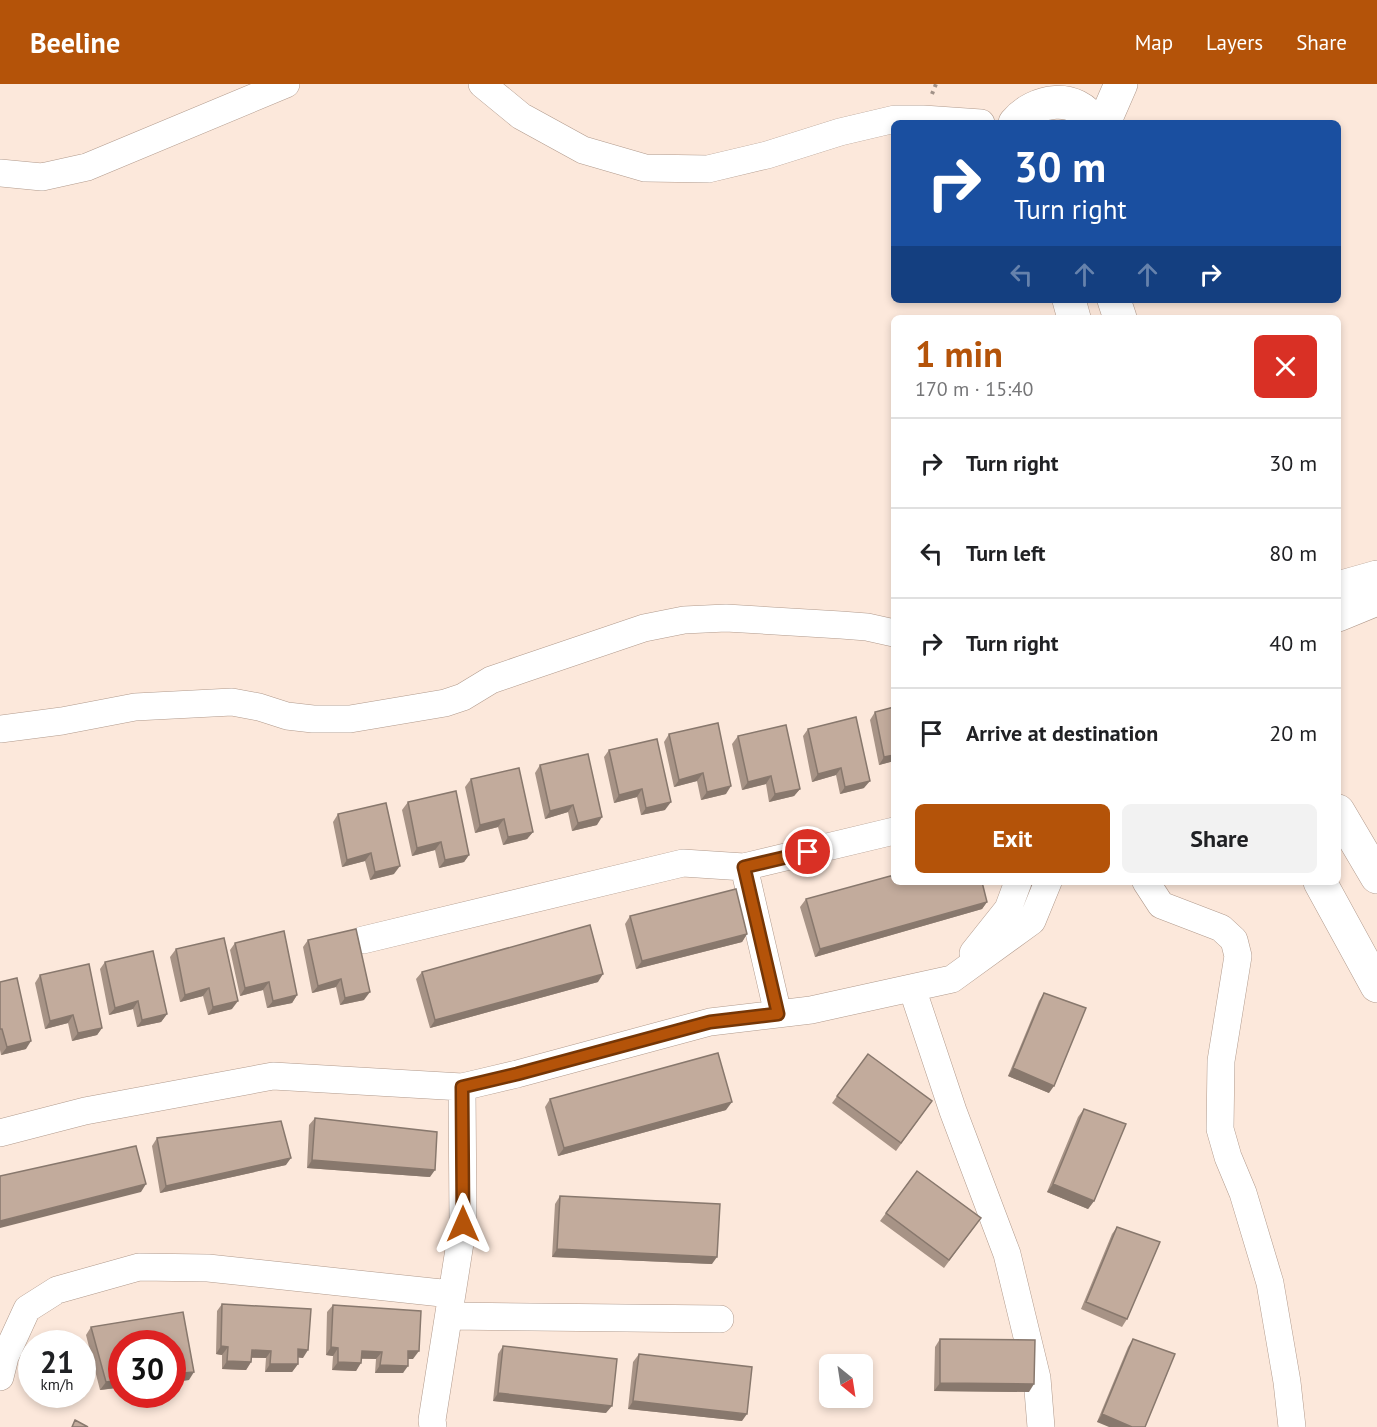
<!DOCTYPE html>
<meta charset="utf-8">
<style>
body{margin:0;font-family:"PT Sans",sans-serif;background:#f2f2f2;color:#202124;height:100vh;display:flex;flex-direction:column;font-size:22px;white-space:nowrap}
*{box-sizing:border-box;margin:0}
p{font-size:20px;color:#757577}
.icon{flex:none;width:33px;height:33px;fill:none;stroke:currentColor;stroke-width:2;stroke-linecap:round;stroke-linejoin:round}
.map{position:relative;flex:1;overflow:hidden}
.details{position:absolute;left:891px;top:231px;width:450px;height:570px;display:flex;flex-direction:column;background:#fff;border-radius:9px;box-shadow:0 3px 9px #0003}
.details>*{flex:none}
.guide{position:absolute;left:891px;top:36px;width:450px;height:183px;border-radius:9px;box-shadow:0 3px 9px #0003;background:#1a4fa0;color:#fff;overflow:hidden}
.needle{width:39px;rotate:150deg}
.buttons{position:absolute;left:819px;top:1270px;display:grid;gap:12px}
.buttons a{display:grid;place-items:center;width:54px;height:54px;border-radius:9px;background:#fff;box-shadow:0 3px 9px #0003;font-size:30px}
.speed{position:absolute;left:18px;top:1246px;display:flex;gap:12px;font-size:30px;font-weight:700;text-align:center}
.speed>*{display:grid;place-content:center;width:78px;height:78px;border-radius:50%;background:#fff;box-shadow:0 3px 9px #0003;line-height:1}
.speed small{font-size:15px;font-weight:400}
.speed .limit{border:9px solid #d22;background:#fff;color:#111}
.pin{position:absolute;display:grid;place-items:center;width:51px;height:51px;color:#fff;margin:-26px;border:3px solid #fff;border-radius:50%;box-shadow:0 2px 6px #0007}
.me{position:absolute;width:66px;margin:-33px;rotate:0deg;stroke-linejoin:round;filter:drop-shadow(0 0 4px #0008)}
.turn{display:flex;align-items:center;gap:21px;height:126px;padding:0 24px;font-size:27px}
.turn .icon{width:78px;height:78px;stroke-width:2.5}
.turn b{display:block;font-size:42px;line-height:51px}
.lanes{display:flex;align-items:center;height:57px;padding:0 24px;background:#0003;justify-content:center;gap:30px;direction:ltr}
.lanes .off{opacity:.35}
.round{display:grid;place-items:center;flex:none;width:63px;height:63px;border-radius:9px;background:#f2f2f2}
.summary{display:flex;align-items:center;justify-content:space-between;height:102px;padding:0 24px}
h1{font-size:36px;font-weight:700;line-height:45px;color:#b45309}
.primary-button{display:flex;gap:12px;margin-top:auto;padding:12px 24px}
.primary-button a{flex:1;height:69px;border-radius:9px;background:#b45309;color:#fff;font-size:24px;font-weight:700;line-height:69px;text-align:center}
.primary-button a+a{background:#f2f2f2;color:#202124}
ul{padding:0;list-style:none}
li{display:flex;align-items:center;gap:18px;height:90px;padding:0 24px;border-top:2px solid #e0e0e0}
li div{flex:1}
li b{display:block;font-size:22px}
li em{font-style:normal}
header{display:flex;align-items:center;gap:36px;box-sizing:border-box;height:84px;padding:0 30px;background:#b45309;color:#fff}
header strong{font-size:28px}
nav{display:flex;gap:33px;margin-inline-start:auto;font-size:21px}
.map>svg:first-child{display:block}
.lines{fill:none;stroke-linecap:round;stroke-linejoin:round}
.minor-casing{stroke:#b19a8c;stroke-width:28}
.tertiary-casing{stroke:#b19a8c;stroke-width:34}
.path{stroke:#a19288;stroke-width:4;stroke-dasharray:3 4.5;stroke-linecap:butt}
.minor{stroke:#fff;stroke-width:27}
.tertiary{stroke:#fff;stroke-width:33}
.wall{fill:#a79386}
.shaded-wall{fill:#88786d}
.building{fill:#c2ab9c;stroke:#88786d;stroke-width:1.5}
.route-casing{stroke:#753606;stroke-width:15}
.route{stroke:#b45309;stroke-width:10}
</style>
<header>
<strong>Beeline</strong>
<nav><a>Map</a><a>Layers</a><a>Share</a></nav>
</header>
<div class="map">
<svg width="1377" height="1343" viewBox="0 0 1377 1343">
<rect width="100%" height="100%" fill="#fce8db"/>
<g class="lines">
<defs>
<path id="minor" d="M 482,0 L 521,32 L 583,66 L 645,84 L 708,85 L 767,71 L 840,48 L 895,35 L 923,35 L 981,39
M 0,89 L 42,93 L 87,83 L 286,0
M 0,645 L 62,637 L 135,623 L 232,618 L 259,623 L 287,632 L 313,635 L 350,635 L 445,619 L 463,613 L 491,596 L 523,585 L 644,544 L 684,536 L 726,534 L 841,541 L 867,543 L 894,549
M 744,783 L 778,930
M 1146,798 L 1161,821 L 1221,844 L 1234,856 L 1238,872 L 1221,977 L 1220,1045 L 1228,1073 L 1243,1109 L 1270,1199 L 1287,1298 L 1292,1343
M 363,856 L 683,779 L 744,783 L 894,747
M 973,869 L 1008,825 L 1018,798
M 912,904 L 953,1027 L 1007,1170 L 1037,1294 L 1041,1343
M 0,1049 L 85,1027 L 273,992 L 462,1003 L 517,990 L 710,938 L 811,926 L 952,895 L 1032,837 L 1048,798
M 449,1232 L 720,1235
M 0,1293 L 5,1273 L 27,1225 L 57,1206 L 139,1183 L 208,1184 L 451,1210
M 433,1343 L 432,1336 L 463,1140 L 462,1003"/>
<path id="tertiary" d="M 1015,39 C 1035,15 1076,8 1094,39
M 1104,39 L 1121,0
M 1069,216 L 1074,234
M 1114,216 L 1120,234
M 1338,504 L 1377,493
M 1338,531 L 1377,515
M 1338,727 L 1377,793
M 1320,798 L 1377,902"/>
</defs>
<use href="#minor" class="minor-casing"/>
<use href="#tertiary" class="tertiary-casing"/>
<path class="path" d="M 932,10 L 936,0"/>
<use href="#minor" class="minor"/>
<use href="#tertiary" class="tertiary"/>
</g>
<path class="wall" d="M 875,628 L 894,677 L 879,681 L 870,636 Z
M 808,645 L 864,704 L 840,710 L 836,691 L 812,698 L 803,652 Z
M 669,650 L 726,710 L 701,716 L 697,697 L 674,703 L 664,658 Z
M 738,652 L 800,705 L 794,712 L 769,718 L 766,700 L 742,706 L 732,660 Z
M 609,666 L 665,726 L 641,731 L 637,713 L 614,719 L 604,673 Z
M 540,681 L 597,741 L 572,747 L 568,728 L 545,735 L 535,689 Z
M 471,695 L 533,748 L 527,755 L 503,761 L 498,743 L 475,749 L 465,703 Z
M 408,718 L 469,771 L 464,778 L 439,784 L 435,766 L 412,772 L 402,726 Z
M 338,730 L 394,790 L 370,796 L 365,777 L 342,783 L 333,738 Z
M 806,815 L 987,818 L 982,825 L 815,873 L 800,823 Z
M 630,832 L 747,850 L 742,858 L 636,885 L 625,840 Z
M 308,856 L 364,916 L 340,921 L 336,903 L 312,909 L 303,863 Z
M 235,859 L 297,911 L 292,919 L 267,924 L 263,906 L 240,912 L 230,866 Z
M 176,865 L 232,925 L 208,931 L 203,912 L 180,918 L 170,873 Z
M 105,878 L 167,930 L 161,938 L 137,943 L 133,925 L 109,931 L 100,885 Z
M 422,888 L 598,898 L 430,944 L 416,895 Z
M 40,891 L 102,944 L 97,951 L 72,957 L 68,939 L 45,945 L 35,899 Z
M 0,898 L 26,965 L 1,971 L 0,966 Z
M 1044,909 L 1049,1009 L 1008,992 L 1039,917 Z
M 868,970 L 932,1017 L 896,1067 L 832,1019 Z
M 550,1015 L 726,1026 L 558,1072 L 545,1023 Z
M 1084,1025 L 1094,1117 L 1088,1125 L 1047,1108 L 1078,1033 Z
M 315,1034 L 430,1093 L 307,1084 L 309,1041 Z
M 157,1054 L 286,1081 L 160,1109 L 152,1062 Z
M 917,1087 L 981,1134 L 944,1184 L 880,1137 Z
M 560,1112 L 712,1180 L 552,1173 L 555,1120 Z
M 1117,1143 L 1127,1235 L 1122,1243 L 1081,1225 L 1112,1150 Z
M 222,1220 L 303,1274 L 298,1273 L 298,1280 L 292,1288 L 265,1288 L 266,1274 L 251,1274 L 251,1278 L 246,1286 L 222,1285 L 222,1271 L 216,1270 L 217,1227 Z
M 333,1221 L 413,1275 L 408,1275 L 403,1289 L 375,1289 L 376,1275 L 362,1275 L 356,1287 L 332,1286 L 333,1272 L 326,1271 L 327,1228 Z
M 91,1243 L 189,1296 L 100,1306 L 86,1251 Z
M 940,1255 L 1029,1308 L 934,1307 L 935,1263 Z
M 1133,1255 L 1145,1343 L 1097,1338 L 1128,1263 Z
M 503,1262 L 606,1329 L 493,1317 L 498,1270 Z
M 639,1270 L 742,1337 L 628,1325 L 633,1278 Z"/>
<path class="shaded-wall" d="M 894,671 L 894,677 L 879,681 L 884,673 Z
M 841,684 L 836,691 L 812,698 L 818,690 Z
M 703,689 L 697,697 L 674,703 L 679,696 Z
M 771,692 L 766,700 L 742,706 L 748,698 Z
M 870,697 L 864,704 L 840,710 L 845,703 Z
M 731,702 L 726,710 L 701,716 L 707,708 Z
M 642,705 L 637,713 L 614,719 L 619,711 Z
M 800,705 L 794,712 L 769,718 L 775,710 Z
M 671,718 L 665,726 L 641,731 L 646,724 Z
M 573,721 L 568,728 L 545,735 L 550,727 Z
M 602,733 L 597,741 L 572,747 L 578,739 Z
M 504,735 L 498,743 L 475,749 L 480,741 Z
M 533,748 L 527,755 L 503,761 L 508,753 Z
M 441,758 L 435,766 L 412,772 L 417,764 Z
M 371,769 L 365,777 L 342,783 L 347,776 Z
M 469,771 L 464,778 L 439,784 L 445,776 Z
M 400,782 L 394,790 L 370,796 L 375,788 Z
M 987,818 L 982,825 L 815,873 L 820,865 Z
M 747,850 L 742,858 L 636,885 L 642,877 Z
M 603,890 L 598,898 L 430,944 L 435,936 Z
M 341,895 L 336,903 L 312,909 L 318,902 Z
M 269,898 L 263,906 L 240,912 L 245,904 Z
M 209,904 L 203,912 L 180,918 L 185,911 Z
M 370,908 L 364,916 L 340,921 L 345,914 Z
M 297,911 L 292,919 L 267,924 L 273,917 Z
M 138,917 L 133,925 L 109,931 L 115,924 Z
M 238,917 L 232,925 L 208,931 L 213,923 Z
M 167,930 L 161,938 L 137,943 L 142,936 Z
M 73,931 L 68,939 L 45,945 L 50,937 Z
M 102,944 L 97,951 L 72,957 L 78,949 Z
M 31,957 L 26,965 L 1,971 L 7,963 Z
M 1013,984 L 1054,1002 L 1049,1009 L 1008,992 Z
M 732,1018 L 726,1026 L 558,1072 L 564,1064 Z
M 291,1074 L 286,1081 L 160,1109 L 166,1102 Z
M 312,1076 L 435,1086 L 430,1093 L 307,1084 Z
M 146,1100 L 141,1108 L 0,1144 L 0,1137 Z
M 1053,1100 L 1094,1117 L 1088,1125 L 1047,1108 Z
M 557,1165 L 717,1173 L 712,1180 L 552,1173 Z
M 221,1262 L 228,1263 L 222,1271 L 216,1270 Z
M 331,1263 L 338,1264 L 333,1272 L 326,1271 Z
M 298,1265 L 308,1266 L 303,1274 L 293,1273 Z
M 252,1266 L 271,1267 L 266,1274 L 246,1273 Z
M 362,1267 L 382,1268 L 376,1275 L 357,1274 Z
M 408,1267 L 419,1267 L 413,1275 L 403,1275 Z
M 227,1277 L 251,1278 L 246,1286 L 222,1285 Z
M 338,1278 L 361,1279 L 356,1287 L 332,1286 Z
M 270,1280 L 298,1280 L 292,1288 L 265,1288 Z
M 380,1281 L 408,1282 L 403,1289 L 375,1289 Z
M 194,1288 L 189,1296 L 172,1298 L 172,1290 Z
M 122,1296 L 122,1303 L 100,1306 L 106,1298 Z
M 940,1299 L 1034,1300 L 1029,1308 L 934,1307 Z
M 498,1309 L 612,1322 L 606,1329 L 493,1317 Z
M 633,1317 L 747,1330 L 742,1337 L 628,1325 Z
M 1102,1330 L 1132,1343 L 1109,1343 L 1097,1338 Z"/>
<path class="building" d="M 894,623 L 894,671 L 884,673 L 875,628 Z
M 856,633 L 870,697 L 845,703 L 841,684 L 818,690 L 808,645 Z
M 718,639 L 731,702 L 707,708 L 703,689 L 679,696 L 669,650 Z
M 786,641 L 800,705 L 775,710 L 771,692 L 748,698 L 738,652 Z
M 657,655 L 671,718 L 646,724 L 642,705 L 619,711 L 609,666 Z
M 588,670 L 602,733 L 578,739 L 573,721 L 550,727 L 540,681 Z
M 519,684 L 533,748 L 508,753 L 504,735 L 480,741 L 471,695 Z
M 456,707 L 469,771 L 445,776 L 441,758 L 417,764 L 408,718 Z
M 386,719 L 400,782 L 375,788 L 371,769 L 347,776 L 338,730 Z
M 894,791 L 894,798 L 982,798 L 987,818 L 820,865 L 806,815 Z
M 736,805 L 747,850 L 642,877 L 630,832 Z
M 590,841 L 603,890 L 435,936 L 422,888 Z
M 356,845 L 370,908 L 345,914 L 341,895 L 318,902 L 308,856 Z
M 284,847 L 297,911 L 273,917 L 269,898 L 245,904 L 235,859 Z
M 224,854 L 238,917 L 213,923 L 209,904 L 185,911 L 176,865 Z
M 153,867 L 167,930 L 142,936 L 138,917 L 115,924 L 105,878 Z
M 89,880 L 102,944 L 78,949 L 73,931 L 50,937 L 40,891 Z
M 17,894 L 31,957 L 7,963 L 2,945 L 0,945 L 0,898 Z
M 1044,909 L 1086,924 L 1054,1002 L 1013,984 Z
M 718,969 L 732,1018 L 564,1064 L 550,1015 Z
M 868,970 L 932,1017 L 901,1059 L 837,1012 Z
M 1084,1025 L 1126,1040 L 1094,1117 L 1053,1100 Z
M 315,1034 L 437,1048 L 435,1086 L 312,1076 Z
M 281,1037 L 291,1074 L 166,1102 L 157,1054 Z
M 136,1062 L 146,1100 L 0,1137 L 0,1092 Z
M 917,1087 L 981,1134 L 949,1176 L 886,1129 Z
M 560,1112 L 720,1120 L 717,1173 L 557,1165 Z
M 1117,1143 L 1160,1158 L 1127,1235 L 1086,1218 Z
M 222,1220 L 311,1225 L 308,1266 L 298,1265 L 298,1280 L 270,1280 L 271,1267 L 252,1266 L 251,1278 L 227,1277 L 228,1263 L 221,1262 Z
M 333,1221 L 421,1227 L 419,1267 L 408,1267 L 408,1282 L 380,1281 L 382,1268 L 362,1267 L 361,1279 L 338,1278 L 338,1264 L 331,1263 Z
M 183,1228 L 194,1288 L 172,1290 L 172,1260 L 122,1260 L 122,1296 L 106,1298 L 91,1243 Z
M 940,1255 L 1035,1256 L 1034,1300 L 940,1299 Z
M 1133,1255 L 1175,1270 L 1145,1343 L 1132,1343 L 1102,1330 Z
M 503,1262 L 617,1275 L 612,1322 L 498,1309 Z
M 639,1270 L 752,1283 L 747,1330 L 633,1317 Z
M 75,1336 L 88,1343 L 72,1343 Z"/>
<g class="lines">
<defs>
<path id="route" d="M 463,1140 L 462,1003 L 517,990 L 710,938 L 778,930 L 744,783 L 808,768"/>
</defs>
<use href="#route" class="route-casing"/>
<use href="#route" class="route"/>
</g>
</svg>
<div class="buttons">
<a><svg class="needle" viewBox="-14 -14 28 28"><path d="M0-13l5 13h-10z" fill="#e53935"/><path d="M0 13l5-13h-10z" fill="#757577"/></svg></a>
</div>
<div class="speed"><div>21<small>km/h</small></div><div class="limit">30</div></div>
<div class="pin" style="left:808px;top:768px;background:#d93025"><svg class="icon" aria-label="arrive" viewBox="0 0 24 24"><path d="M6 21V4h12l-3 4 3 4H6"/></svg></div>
<svg class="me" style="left:463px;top:1140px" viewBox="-20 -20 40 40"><path d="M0-17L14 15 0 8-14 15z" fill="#b45309" stroke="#fff" stroke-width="4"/></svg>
<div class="guide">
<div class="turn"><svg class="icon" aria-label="right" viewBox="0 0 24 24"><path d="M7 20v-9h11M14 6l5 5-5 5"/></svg><div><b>30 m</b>Turn right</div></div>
<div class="lanes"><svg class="icon off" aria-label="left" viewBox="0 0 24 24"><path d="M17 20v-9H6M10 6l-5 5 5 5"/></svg><svg class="icon off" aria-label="ahead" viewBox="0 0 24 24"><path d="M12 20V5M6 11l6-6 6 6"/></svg><svg class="icon off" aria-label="ahead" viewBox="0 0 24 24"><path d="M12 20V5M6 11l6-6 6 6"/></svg><svg class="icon" aria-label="right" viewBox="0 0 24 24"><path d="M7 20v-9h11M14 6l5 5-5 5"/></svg></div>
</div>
<section class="details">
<div class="summary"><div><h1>1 min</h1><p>170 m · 15:40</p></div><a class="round" style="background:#d93025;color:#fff"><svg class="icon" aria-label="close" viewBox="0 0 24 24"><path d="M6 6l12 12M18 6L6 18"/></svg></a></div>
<ul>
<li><svg class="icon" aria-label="right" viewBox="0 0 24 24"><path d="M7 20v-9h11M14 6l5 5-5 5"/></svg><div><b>Turn right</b></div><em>30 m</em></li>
<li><svg class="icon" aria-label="left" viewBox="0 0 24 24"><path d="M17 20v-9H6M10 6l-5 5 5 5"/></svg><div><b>Turn left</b></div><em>80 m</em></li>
<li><svg class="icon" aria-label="right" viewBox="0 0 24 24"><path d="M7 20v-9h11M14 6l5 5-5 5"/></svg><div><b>Turn right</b></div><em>40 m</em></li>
<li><svg class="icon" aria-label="arrive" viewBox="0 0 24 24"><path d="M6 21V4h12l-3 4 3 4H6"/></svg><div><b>Arrive at destination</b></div><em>20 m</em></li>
</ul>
<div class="primary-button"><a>Exit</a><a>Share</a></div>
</section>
</div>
